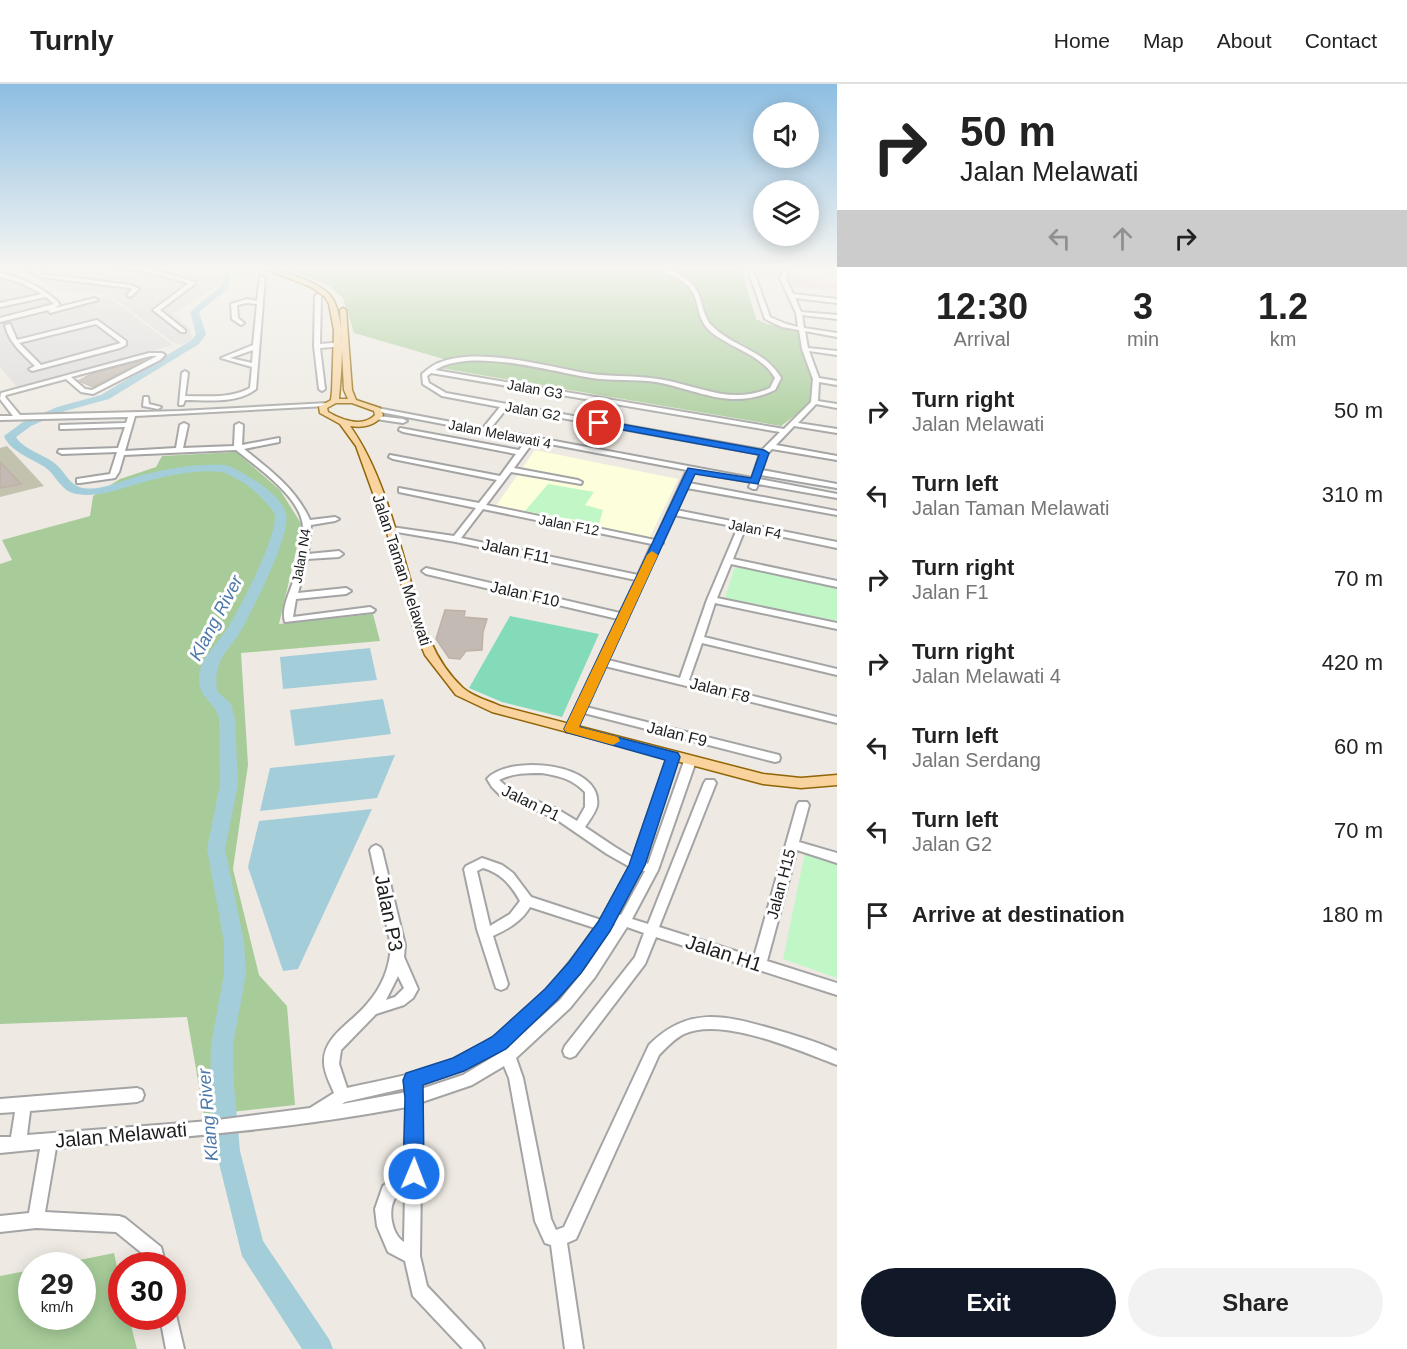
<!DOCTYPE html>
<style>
body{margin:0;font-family:Helvetica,sans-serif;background:#f2f2f2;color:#222;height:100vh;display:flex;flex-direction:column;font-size:22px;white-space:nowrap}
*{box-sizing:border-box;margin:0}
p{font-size:20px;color:#767676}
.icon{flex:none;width:33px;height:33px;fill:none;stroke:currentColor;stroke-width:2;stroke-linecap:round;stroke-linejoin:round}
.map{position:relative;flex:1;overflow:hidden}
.drawer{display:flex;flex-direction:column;background:#fff;width:570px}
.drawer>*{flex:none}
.hud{background:#fff;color:#222;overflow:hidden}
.fabs{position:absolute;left:753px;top:18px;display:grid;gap:12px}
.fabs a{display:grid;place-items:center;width:66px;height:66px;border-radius:50%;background:#fff;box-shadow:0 3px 15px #0003;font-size:30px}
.speed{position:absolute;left:18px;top:1168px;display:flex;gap:12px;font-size:30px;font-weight:700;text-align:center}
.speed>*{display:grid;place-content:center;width:78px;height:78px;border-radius:50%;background:#fff;box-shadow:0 3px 15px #0003;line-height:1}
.speed small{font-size:15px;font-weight:400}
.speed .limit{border:9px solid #d22;background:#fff;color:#111}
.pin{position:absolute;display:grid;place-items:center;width:51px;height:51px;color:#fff;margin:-26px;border:3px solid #fff;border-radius:50%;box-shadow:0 2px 6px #0007}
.me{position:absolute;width:66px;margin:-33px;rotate:1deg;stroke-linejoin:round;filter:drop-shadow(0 0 4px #0008)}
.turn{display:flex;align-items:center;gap:21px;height:126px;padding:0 24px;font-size:27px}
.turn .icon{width:78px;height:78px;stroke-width:2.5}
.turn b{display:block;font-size:42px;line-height:51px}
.lanes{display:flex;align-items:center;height:57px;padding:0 24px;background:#0003;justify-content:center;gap:30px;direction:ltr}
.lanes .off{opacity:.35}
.eta{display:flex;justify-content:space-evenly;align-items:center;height:102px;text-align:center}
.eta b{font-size:36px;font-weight:700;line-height:42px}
.primary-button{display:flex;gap:12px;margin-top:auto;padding:12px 24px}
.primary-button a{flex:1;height:69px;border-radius:36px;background:#111827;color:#fff;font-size:24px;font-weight:700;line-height:69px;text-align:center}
.primary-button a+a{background:#f2f2f2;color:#222}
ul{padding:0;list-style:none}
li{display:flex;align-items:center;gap:18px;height:84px;padding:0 24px}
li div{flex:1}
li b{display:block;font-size:22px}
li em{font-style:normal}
header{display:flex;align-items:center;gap:36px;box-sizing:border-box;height:84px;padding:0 30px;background:#fff;border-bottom:2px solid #e0e0e0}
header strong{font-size:28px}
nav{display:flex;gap:33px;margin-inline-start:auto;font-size:21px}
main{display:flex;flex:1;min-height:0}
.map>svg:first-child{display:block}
.residential{fill:#dbdada}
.commercial{fill:#eed4d2}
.education{fill:#fdfedc}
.construction{fill:#c2c2af}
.forest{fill:#a7cc99}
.park{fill:#c1f7c6}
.pitch{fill:#83dbba}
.water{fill:#a4cdda}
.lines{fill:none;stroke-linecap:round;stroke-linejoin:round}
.river{fill:#a4cdda;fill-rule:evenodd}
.building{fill:#c2bab3;stroke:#bfb1a6;stroke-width:1.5}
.minor-casing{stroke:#a4a4a4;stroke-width:4}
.major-casing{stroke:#916505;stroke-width:3}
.minor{fill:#fff;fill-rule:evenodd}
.major{fill:#f8d39d;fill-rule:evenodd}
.route{fill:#1a73e8;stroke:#114b97;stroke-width:1.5}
.slow{fill:#f59e0b}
.labels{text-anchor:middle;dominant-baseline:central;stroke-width:6;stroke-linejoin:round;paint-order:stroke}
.far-street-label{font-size:14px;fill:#1d1d1d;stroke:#fff}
.street-label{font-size:16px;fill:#1d1d1d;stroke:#fff}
.water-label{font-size:18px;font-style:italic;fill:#4d79a9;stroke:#fff}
.near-street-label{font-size:20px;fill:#1d1d1d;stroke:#fff}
</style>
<header>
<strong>Turnly</strong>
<nav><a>Home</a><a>Map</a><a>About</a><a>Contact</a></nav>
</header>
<main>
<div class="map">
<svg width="837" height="1265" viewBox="0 0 837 1265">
<rect width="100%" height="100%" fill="#eeeae3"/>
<path class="residential" d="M 19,183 L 184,183 L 228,192 L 223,198 L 173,230 L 189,244 L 193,256 L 182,261 L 171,257 L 110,211 L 57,206 Z
M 0,194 L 45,211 L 49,220 L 0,232 Z
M 108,212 L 173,261 L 17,303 L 0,283 L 0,239 Z"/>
<path class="commercial" d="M 789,194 L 837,200 L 837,208 L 794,203 Z"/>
<path class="education" d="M 793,183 L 837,183 L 837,192 L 836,195 L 789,189 Z
M 535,366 L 678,395 L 649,455 L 495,423 Z"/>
<path class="construction" d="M 7,362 L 44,402 L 0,413 L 0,364 Z"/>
<path class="forest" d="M 291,183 L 741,183 L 756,235 L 767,240 L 800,247 L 815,296 L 814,317 L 781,342 L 440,284 L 447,276 L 354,249 L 343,214 L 329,202 L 289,185 Z
M 236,368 L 280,406 L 302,441 L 279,540 L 373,530 L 380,557 L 241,569 L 248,681 L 233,785 L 259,891 L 287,922 L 295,1021 L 204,1031 L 187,933 L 0,940 L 0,480 L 12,476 L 2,456 L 90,432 L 93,412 L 120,395 L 156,383 L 162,372 Z
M 114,1169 L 121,1202 L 122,1233 L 129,1233 L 137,1265 L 0,1265 L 0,1192 L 31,1186 L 32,1233 L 82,1233 L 82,1182 L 50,1182 Z"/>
<path class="park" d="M 548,400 L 594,408 L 585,421 L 603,426 L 599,440 L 525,427 Z
M 735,482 L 837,503 L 837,537 L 725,514 Z
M 805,768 L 837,778 L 837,894 L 783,875 Z"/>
<path class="pitch" d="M 510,532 L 599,550 L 562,633 L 502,618 L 469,604 Z"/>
<path class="water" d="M 370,564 L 377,596 L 283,605 L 280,573 Z
M 383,615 L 391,650 L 295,662 L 290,626 Z
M 395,671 L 377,714 L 260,727 L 270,684 Z
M 372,725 L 298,885 L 283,887 L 248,783 L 259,737 Z"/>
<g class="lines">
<path class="river" d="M 193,183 L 225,183 L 232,190 L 227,205 L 199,228 L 206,250 L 199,260 L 109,315 L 65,327 L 31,342 L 16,353 C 23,365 42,370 53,378 C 64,385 67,398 79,403 C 98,409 123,396 142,391 C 164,386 186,381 209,381 C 217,381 224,380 231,383 C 248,391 280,410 286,429 C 292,449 254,522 243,543 C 228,570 213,573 217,607 L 231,620 L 235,635 L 238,700 L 225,765 L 244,858 L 246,890 L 233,961 L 234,1002 L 240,1067 L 263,1157 L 329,1255 L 333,1265 L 302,1265 L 242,1172 L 216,1067 L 210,1002 L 211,961 L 224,890 L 224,858 L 207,765 L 220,700 L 219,635 C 215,615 198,617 199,592 C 200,575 218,559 227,545 C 240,524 276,456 275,432 C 274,424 249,401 241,397 C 234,394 227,388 220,388 C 195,385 167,392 144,398 C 122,404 100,414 77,410 C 60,408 56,389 43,382 C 30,374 10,367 4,352 L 23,338 L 57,323 L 101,311 L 192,256 L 196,250 L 190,228 L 221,202 L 224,191 L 220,187 Z"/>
</g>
<path class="building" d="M 144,276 L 93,303 L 79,297 L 93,289 Z
M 0,378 L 21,400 L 0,404 Z
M 445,526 L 465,527 L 464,533 L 487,535 L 483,548 L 482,566 L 466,567 L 460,575 L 449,574 L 436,555 Z"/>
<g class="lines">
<defs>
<path id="minor" d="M 25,183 L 32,183 L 42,190 L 131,201 L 139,205 L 130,213 L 127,211 L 132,205 L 130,204 L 41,193 Z
M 115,183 L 147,184 L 195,198 L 195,200 L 160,226 L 185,246 L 185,248 L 181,248 L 153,226 L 189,199 L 147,188 Z
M 652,183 C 665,183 680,189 690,198 C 704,210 700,230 712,242 C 734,264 764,265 781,294 L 775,306 C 731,327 699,306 656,298 C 635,295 613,297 592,294 C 552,288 471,263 435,286 L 784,345 L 811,318 L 813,295 L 802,265 L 799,246 L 782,243 L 765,235 L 747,183 L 752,183 L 770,233 L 786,240 L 798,243 L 796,229 L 780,194 L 786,183 L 791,183 L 786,194 L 793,210 L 837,215 L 837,219 L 795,214 L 801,228 L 837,231 L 837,235 L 802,231 L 804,244 L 837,249 L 837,253 L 805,247 L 808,264 L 837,267 L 837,271 L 809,267 L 819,294 L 837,297 L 837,301 L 819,298 L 818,317 L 837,320 L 837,324 L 816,320 L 798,339 L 837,345 L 837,349 L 794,342 L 776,361 L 837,372 L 837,376 L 772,365 L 767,370 L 762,386 L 837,400 L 837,404 L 761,391 L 759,395 L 837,410 L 837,414 L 758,400 L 756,405 L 753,405 L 749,403 L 751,398 L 694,388 L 689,399 L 837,427 L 837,431 L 687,404 L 676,426 L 837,458 L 837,464 L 745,445 L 733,475 L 837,497 L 837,503 L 731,480 L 717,514 L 837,539 L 837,545 L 715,519 L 704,553 L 837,585 L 837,591 L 702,559 L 689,596 L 837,633 L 837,639 L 605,582 L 586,623 L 779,671 L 780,674 L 779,677 L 775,678 L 584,629 L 575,648 L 567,648 L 566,645 L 618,535 L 426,490 L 422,487 L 426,484 L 620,529 L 636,496 L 456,458 L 391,447 L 387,445 L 391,443 L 454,452 L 476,424 L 399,408 L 399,404 L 479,419 L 497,396 L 393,375 L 389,373 L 390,371 L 500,392 L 516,370 L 403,348 L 399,346 L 400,344 L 519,366 L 527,356 L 375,327 L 375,325 L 377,324 L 483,344 L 500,323 L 442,312 L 423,300 L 422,290 C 428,285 434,280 441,278 C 482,263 548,283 591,290 C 615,293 639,291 664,296 C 701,303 733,321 770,304 L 775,294 C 761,270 732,265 711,248 C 695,234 701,217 689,203 C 679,192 664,189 652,183 ZM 431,289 L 780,348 L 762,366 L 446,309 L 429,299 L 427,292 ZM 507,324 L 760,370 L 752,394 L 490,345 ZM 534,357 L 687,386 L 655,456 L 486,421 L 511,388 L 581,400 L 582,398 L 578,396 L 514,384 ZM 483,425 L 652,460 L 638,491 L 461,454 ZM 674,431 L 738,443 L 707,516 L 680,594 L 608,576 L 660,461 L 663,459 L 662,457 Z
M 0,189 C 23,194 42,203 59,219 L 59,221 L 55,224 L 95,214 L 98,216 L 50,229 L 48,226 L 0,238 L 0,234 L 54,220 L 46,213 L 0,223 L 0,219 L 42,210 L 21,199 L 0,193 Z
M 260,192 L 265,193 L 256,305 C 237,320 208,316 185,316 L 183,321 L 179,321 L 182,289 L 185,287 L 188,289 L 185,312 C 207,312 230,315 250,304 L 252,283 L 221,274 L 253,261 L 257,220 L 247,219 L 237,221 L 238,234 L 244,239 L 241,241 L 232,235 L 231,220 L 247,215 L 257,217 ZM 253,266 L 252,279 L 230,274 Z
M 318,210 L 321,212 L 320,260 L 345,258 L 348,260 L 345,262 L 320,264 L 325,305 L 322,307 L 319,305 L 314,262 L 315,212 Z
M 97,236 L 126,257 L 126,261 L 120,264 L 32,287 L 29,285 L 35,282 C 23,270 9,259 5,241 L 10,240 L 17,256 ZM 96,240 L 121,259 L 41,281 L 19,259 Z
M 149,269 L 162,269 L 165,271 L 160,276 L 93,310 L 81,308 L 66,295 L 6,311 L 5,313 L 20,331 L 180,327 L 328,319 L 329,320 L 326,322 L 135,332 L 125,367 L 176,364 L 180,341 L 184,339 L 188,341 L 183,364 L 234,362 L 235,341 L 239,339 L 243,341 L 242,361 L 279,354 L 279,358 L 244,365 C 270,386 296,405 310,436 L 335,433 L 339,435 L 335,437 L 311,441 L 308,470 L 339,467 L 343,470 L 339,473 L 307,475 L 298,509 L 346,504 L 351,507 L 346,510 L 296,515 L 293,533 L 370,523 L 375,526 L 373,528 L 285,538 C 281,525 289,510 293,498 C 298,481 304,460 303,442 C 300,412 258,384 236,366 L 124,371 L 119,388 L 115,394 L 80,399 L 77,399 L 77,395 L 110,390 L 117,368 L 62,370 L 58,368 L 59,366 L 118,364 L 125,343 L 63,345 L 60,345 L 60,341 L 126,339 L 128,333 L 0,336 L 0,332 L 13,332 L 0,315 L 1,309 ZM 151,272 L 157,272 L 92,306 L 85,305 L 71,293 Z
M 144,313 L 148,313 L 149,320 L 161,323 L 158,325 L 143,322 Z
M 378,332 L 403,335 L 407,337 L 403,339 L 376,335 L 376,333 Z
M 673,669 L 678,673 L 644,778 L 648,780 L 684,677 L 690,673 L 696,677 L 658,786 L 632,835 L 648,840 L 704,699 L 706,696 L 714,696 L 716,699 L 659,843 L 754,873 L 797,721 L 799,718 L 807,718 L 809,721 L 799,758 L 837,769 L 837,779 L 797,766 L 767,877 L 837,899 L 837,911 L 656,853 L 645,880 L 575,972 L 570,974 L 565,972 L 563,967 L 565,962 L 635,873 L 644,849 L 627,843 L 595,893 L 570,924 L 516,974 L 523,994 L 551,1135 L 556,1146 L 564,1143 L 649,961 C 688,922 724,931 773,945 C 794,951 815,957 835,966 L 837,967 L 837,981 C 800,967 722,932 684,950 C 674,955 667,963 659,971 L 576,1155 L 567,1159 L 583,1265 L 565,1265 L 551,1161 L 545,1159 L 535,1137 L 509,994 L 504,982 L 472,1001 L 422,1018 L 420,1172 L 427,1202 L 481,1259 L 484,1265 L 463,1265 L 413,1212 L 405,1177 L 388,1168 L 377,1142 L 375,1125 L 383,1102 L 406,1086 L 407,1023 C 291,1045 174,1054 56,1064 L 45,1128 L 119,1132 L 125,1134 L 161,1163 L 166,1182 L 150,1182 L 148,1174 L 116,1148 L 36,1144 L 0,1148 L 0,1132 L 29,1129 L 40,1065 L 0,1069 L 0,1053 L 11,1053 L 15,1028 L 0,1029 L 0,1015 L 137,1004 L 142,1006 L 144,1011 L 142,1016 L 137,1018 L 30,1027 L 27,1051 L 210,1037 L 310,1024 L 334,1009 C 330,999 324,989 324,978 C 323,952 353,938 367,920 C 382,903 390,883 391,861 L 370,766 L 372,763 L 376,761 L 380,763 L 382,766 L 405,861 L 404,873 L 418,905 L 413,914 L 404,921 L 376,930 L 341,966 L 339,980 L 347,1004 C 382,996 419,990 453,976 C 513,950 558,897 595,844 L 530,823 C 521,838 508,845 493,852 L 508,900 L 506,904 L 501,906 L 496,904 L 477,845 L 464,785 L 466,782 L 482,774 L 502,781 L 513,789 L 531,813 L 601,836 L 630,783 L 607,770 L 556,735 L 500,711 L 492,703 L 487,695 C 508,670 604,678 597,722 C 595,729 589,737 585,743 L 615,763 L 633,774 L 668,673 ZM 542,689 C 560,692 572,695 585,708 L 585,723 L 577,737 L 557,725 L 513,708 L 499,696 C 513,689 527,689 542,689 ZM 483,784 C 501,789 511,801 520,817 L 510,830 L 490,842 L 477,787 ZM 640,786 L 645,787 L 621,831 L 617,830 ZM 612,839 L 615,840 L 585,885 L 560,916 L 503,967 L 463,991 L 421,1005 L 421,1000 L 462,986 L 504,964 L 556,915 L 580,888 ZM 398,892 L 404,904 L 395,913 L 386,916 ZM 406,1004 L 407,1008 L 342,1020 L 345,1018 ZM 405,1106 L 404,1158 C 392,1151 388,1128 394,1116 C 396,1112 401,1109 405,1106 Z
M 172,1226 L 175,1227 L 184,1265 L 166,1265 L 160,1233 L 172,1233 Z"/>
<path id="major" d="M 260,183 C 273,183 284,188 296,192 C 307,196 320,201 329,210 C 348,231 341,288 339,315 L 348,315 L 344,306 L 340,226 L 343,224 L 346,226 L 352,306 L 356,316 L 380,324 L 383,331 C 374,342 364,344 350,342 C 378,381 393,435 406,481 C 419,525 428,572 463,604 C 472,612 489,617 500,622 L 763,690 L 801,694 L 837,691 L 837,701 L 801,704 L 763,700 L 492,628 L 456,611 L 425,571 L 413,542 L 386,445 L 356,362 L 340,340 L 320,329 L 319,323 L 331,316 L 332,307 L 334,246 L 329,220 L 325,213 L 311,203 ZM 336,319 L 352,319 L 374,327 L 375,331 C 362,344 342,336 328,328 L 327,324 Z"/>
</defs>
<use href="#minor" class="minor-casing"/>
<use href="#major" class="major-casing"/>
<use href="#minor" class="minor"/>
<use href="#major" class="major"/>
</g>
<linearGradient id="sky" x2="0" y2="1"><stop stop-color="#8dbee2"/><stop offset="0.51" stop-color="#f7f6f2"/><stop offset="1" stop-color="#f7f6f2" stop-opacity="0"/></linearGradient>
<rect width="837" height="361" fill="url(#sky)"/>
<path class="route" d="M 599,336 L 764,366 L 769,369 L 758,400 L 695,390 L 579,643 L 678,669 L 680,673 L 645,781 L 610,847 L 581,889 L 557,916 L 506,965 L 464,987 L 423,1001 L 424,1090 L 421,1098 L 414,1101 L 406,1098 L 403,1090 L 405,1014 L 403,996 L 406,989 L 453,974 L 492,953 L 545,905 L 569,878 L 598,838 L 629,781 L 665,676 L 566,648 L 564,645 L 688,384 L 751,394 L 759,371 L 596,341 L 596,337 Z"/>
<path class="slow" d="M 652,467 L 658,471 L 579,643 L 618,653 L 620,657 L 613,661 L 566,648 L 564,645 L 647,471 Z"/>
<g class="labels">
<g class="far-street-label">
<text transform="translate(535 305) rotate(10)">Jalan G3</text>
<text transform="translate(533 327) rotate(10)">Jalan G2</text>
<text transform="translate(500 350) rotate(11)">Jalan Melawati 4</text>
<text transform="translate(569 441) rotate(11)">Jalan F12</text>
<text transform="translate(755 445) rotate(11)">Jalan F4</text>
<text transform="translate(301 472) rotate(-80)">Jalan N4</text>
</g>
<g class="street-label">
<text transform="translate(516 467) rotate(12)">Jalan F11</text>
<text transform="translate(402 486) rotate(72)">Jalan Taman Melawati</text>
<text transform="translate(525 510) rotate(13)">Jalan F10</text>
<text transform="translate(720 606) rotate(14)">Jalan F8</text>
<text transform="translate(677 650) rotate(14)">Jalan F9</text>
<text transform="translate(531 719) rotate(26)">Jalan P1</text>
<text transform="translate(781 800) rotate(-75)">Jalan H15</text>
</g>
<g class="water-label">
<text transform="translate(216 534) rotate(-62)">Klang River</text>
<text transform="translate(208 1031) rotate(-95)">Klang River</text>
</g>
<g class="near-street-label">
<text transform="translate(389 829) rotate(79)">Jalan P3</text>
<text transform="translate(724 869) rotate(18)">Jalan H1</text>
<text transform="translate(121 1051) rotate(-5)">Jalan Melawati</text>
</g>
</g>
</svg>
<div class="fabs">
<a><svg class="icon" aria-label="sound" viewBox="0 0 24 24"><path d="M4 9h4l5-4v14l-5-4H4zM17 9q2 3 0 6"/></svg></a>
<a><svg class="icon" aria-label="layers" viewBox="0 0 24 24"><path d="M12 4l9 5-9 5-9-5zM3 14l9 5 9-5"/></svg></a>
</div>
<div class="speed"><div>29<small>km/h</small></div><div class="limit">30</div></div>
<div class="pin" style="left:599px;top:339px;background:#d93025"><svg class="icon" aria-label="arrive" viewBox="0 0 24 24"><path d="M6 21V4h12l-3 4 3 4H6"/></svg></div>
<svg class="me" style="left:414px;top:1090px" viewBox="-20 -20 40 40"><circle r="17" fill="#1a73e8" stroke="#fff" stroke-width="3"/><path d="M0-11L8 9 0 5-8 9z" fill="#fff"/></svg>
</div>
<section class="drawer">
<div class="hud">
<div class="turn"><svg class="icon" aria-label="right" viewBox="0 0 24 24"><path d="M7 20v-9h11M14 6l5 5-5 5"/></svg><div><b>50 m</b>Jalan Melawati</div></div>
<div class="lanes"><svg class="icon off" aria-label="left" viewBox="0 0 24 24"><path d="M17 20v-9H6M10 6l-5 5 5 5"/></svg><svg class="icon off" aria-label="ahead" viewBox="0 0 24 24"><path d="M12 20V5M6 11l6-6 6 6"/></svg><svg class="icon" aria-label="right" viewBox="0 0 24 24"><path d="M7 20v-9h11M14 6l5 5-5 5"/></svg></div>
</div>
<div class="eta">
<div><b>12:30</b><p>Arrival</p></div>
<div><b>3</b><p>min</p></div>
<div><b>1.2</b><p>km</p></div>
</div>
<ul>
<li><svg class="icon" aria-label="right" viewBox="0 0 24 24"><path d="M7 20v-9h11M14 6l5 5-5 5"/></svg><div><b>Turn right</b><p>Jalan Melawati</p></div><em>50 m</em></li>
<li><svg class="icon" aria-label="left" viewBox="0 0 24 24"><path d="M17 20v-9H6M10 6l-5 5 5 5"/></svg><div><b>Turn left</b><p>Jalan Taman Melawati</p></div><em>310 m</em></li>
<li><svg class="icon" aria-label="right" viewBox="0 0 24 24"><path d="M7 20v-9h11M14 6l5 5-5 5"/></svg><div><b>Turn right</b><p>Jalan F1</p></div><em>70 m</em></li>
<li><svg class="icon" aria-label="right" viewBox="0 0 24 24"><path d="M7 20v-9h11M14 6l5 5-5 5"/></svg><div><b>Turn right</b><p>Jalan Melawati 4</p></div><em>420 m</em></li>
<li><svg class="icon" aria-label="left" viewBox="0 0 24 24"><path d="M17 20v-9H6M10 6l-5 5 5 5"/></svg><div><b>Turn left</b><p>Jalan Serdang</p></div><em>60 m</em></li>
<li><svg class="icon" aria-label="left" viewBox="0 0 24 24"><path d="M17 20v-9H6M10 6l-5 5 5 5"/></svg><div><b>Turn left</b><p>Jalan G2</p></div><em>70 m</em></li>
<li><svg class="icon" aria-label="arrive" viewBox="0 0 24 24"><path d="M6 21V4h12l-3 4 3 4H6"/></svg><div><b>Arrive at destination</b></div><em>180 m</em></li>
</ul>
<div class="primary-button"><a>Exit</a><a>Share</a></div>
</section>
</main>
